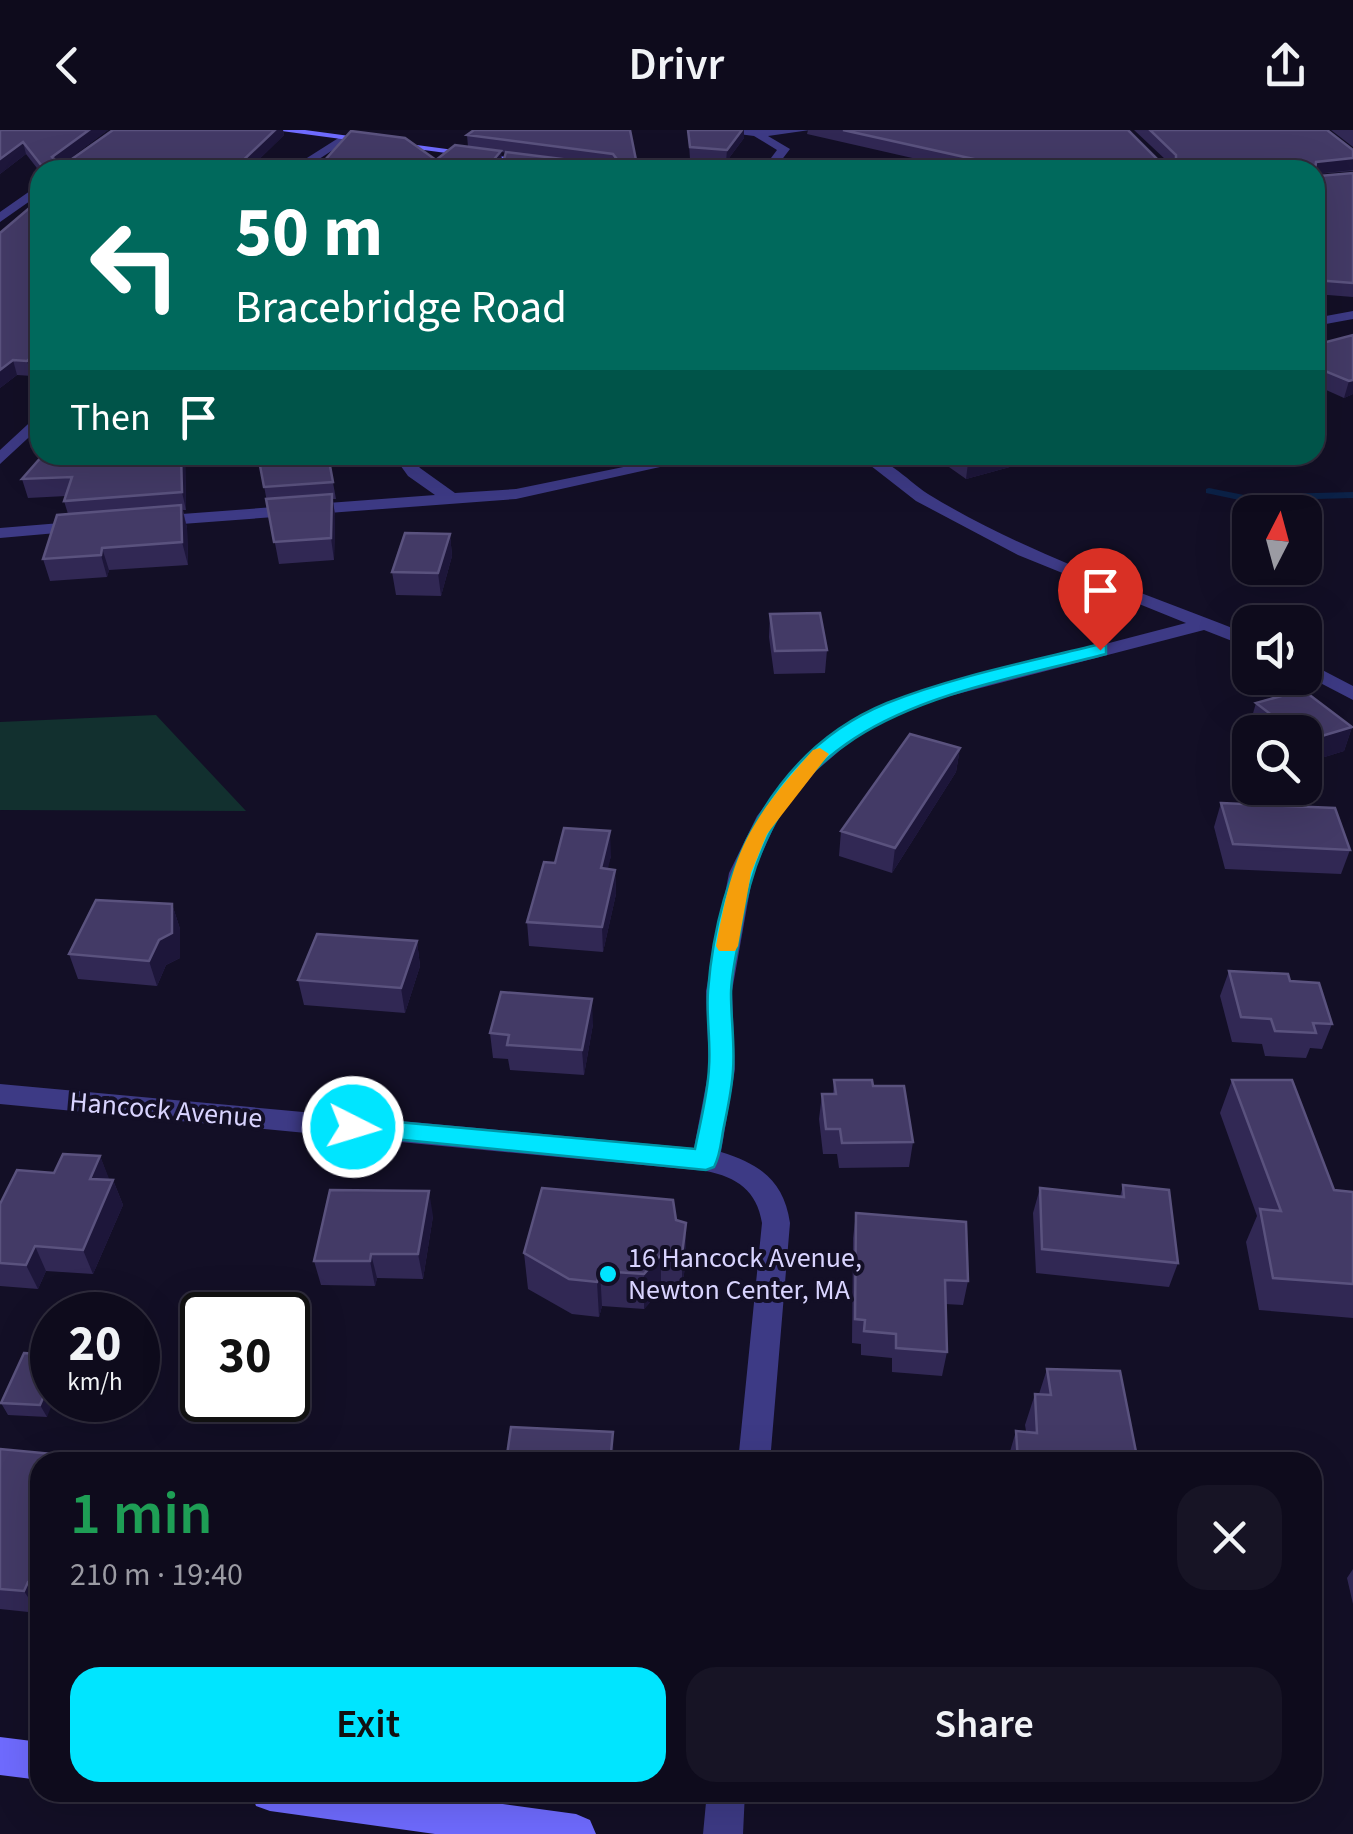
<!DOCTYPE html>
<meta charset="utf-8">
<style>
body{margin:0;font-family:"Source Sans 3",sans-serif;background:#171425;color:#f1f3f6;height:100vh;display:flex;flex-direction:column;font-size:38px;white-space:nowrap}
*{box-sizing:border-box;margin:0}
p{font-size:32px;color:#9b9ba3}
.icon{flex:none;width:55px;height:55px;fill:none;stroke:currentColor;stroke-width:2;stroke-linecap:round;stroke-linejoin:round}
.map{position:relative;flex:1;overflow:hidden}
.side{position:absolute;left:30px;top:1322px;width:1292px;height:350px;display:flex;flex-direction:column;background:#0e0b1c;border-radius:30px;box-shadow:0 10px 40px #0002,0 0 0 2px #2e2b3b}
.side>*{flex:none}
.hud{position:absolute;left:30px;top:30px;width:1295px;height:305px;border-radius:30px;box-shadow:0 10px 40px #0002,0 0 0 2px #2e2b3b;background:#00695c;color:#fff;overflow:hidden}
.needle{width:65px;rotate:6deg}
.fabs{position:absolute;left:1232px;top:365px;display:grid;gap:20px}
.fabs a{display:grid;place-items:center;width:90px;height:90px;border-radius:20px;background:#0e0b1c;box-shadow:0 10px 40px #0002,0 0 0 2px #2e2b3b;font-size:50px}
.speed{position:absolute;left:30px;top:1162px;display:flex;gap:20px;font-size:50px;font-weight:700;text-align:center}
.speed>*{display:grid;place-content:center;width:130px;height:130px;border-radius:50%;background:#0e0b1c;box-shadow:0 10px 40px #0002,0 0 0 2px #2e2b3b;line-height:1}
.speed small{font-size:25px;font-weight:400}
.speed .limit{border:5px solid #111;border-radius:15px;background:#fff;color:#111}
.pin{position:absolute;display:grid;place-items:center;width:85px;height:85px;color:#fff;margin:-102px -42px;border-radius:50% 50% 50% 0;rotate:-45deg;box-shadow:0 0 10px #0007}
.pin .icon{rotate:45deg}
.me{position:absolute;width:110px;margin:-55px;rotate:95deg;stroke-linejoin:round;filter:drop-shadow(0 0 8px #0008)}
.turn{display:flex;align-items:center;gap:35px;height:210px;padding:0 40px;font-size:45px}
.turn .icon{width:130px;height:130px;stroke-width:2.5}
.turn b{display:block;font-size:70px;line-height:85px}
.then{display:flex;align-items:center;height:95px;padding:0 40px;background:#0003;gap:20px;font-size:38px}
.round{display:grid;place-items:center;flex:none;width:105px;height:105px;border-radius:30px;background:#171425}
.headline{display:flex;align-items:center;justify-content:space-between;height:170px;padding:0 40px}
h1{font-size:60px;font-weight:600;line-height:75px;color:#1e9e55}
.cta{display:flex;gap:20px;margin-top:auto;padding:20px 40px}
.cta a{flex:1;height:115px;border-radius:30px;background:#00e5ff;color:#111;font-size:40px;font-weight:600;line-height:115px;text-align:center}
.cta a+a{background:#171425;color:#f1f3f6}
header{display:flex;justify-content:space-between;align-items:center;height:130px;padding:0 40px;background:#0e0b1c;font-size:45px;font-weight:600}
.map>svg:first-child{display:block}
.green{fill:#12302f}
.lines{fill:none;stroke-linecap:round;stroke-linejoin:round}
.stream{fill:#0c2248;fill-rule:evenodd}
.street{fill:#3d3a85;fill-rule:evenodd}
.secondary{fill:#6f6bff;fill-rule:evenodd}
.wall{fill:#312854}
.shaded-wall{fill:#1d163a}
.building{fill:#433a66;stroke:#5a527e;stroke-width:2.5}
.route{fill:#00e5ff;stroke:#0095a6;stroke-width:2.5}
.slow{fill:#f59e0b}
.poi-dot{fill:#00e5ff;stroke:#130f26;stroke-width:4}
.labels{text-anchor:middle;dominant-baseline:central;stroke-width:8;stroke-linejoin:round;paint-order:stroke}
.street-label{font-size:28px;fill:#d9d4ff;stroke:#130f26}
.poi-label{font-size:28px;fill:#d9d4ff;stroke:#130f26;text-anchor:start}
</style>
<header><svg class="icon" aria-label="back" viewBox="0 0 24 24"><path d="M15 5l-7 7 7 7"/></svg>Drivr<svg class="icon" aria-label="share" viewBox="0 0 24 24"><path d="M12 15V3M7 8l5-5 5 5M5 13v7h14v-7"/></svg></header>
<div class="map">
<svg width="1353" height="1704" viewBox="0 0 1353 1704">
<rect width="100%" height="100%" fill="#130f26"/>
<path class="green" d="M 156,585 L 246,681 L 0,680 L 0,592 Z"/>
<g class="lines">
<path class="stream" d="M 1209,358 L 1244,365 L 1353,362 L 1353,368 L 1244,371 L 1206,363 L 1206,359 Z"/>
<path class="street" d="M 707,0 L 810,0 L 768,6 L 790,19 L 774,40 L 762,40 L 777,20 L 754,6 Z
M 340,7 L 350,9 L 302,40 L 288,40 Z
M 40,54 L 40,64 L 0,92 L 0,82 Z
M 1353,181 L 1353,189 L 1315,196 L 1315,188 Z
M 40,283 L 40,297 L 0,334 L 0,320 Z
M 393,325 L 409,325 L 420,338 L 455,363 L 516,359 L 682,325 L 714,325 L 516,369 L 155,396 L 146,391 L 155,386 L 435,365 L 408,346 Z
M 857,325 C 887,325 904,348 928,364 C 1028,425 1142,462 1250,505 L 1250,518 L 1204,500 L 919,574 L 859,604 L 816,641 L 778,688 L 753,743 L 732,861 L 735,939 L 721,1022 C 760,1034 784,1051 790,1093 L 770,1332 L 738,1332 L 762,1093 C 757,1061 737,1047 706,1041 L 0,974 L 0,954 L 694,1018 L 709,939 L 706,861 L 729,743 L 757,686 L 800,631 L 845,596 L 905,566 L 1186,493 L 1018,425 L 916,371 Z
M 85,391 L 94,396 L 91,400 L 0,408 L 0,398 Z
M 1305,531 L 1353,556 L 1353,570 L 1305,545 Z
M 707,1662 L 745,1662 L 743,1704 L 703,1704 Z"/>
<path class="secondary" d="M 274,0 L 305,0 L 543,32 L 537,35 Z
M 0,1607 L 40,1612 L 40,1650 L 0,1645 Z
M 251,1662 L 415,1662 L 576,1684 L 590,1690 L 596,1704 L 435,1704 L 270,1681 L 256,1676 Z"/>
</g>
<path class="wall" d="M 0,0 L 108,0 L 66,31 L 69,31 L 113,0 L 283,0 L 284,5 L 248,40 L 40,40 L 40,42 L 26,24 L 0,44 Z
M 630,0 L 638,40 L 501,22 L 502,34 L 436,30 L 468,17 L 467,5 Z
M 688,0 L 744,0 L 744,8 L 726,32 L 690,29 Z
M 808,0 L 1128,0 L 1158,30 L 1166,30 L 1134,0 L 1327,0 L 1353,20 L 1353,41 L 1316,44 L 1319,46 L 1353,43 L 1353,167 L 1315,164 L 1315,40 L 965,40 L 807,4 Z
M 1331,0 L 1353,0 L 1353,17 Z
M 40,69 L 40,238 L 32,246 L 17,245 L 0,258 Z
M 1353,205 L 1353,264 L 1344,268 L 1315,255 L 1315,215 Z
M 43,325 L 185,325 L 186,380 L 183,380 L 187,398 L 188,435 L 109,440 L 107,447 L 50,451 L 43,429 L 68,384 L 64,371 L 66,366 L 28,368 L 22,349 Z
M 258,325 L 328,325 L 336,369 L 333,369 L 335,386 L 334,430 L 279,434 Z
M 932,325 L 1053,325 L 966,349 Z
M 450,404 L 452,426 L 441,466 L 396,465 L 392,442 Z
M 770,484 L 827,520 L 825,543 L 774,544 L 769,507 Z
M 1256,573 L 1352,597 L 1344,621 L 1305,633 L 1305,602 L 1256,602 L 1249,597 Z
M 960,618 L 956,642 L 892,743 L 839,726 L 841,701 Z
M 1221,673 L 1350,720 L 1341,744 L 1225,739 L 1214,697 Z
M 611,726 L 607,739 L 615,740 L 616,764 L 603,822 L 529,816 L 527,792 L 555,733 Z
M 172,774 L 180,799 L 180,828 L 166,835 L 157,856 L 78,849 L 69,824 Z
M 417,811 L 420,836 L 405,883 L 304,875 L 298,850 Z
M 1229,841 L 1290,851 L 1332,894 L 1322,919 L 1310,918 L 1306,928 L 1265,926 L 1262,914 L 1232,912 L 1220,866 Z
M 593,894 L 584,945 L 510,940 L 508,929 L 493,928 L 490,903 Z
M 834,950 L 873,956 L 913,1012 L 909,1037 L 839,1038 L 837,1024 L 823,1024 L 819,989 L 822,964 L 833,964 Z
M 1232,950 L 1334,1060 L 1353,1062 L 1353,1188 L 1259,1180 L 1246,1112 L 1257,1086 L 1220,983 Z
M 100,1026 L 109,1050 L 113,1050 L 123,1075 L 93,1144 L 46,1141 L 38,1159 L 0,1156 L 0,1074 L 54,1043 Z
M 1123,1055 L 1178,1133 L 1169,1157 L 1036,1143 L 1033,1083 L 1040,1058 L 1120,1067 Z
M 856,1083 L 968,1151 L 963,1175 L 945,1174 L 947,1222 L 942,1246 L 892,1242 L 892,1228 L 861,1225 L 861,1214 L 852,1213 L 853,1108 Z
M 433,1086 L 423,1149 L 377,1148 L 375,1156 L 321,1155 L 314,1131 Z
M 676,1090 L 686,1093 L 686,1128 L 682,1160 L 661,1160 L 644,1179 L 602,1176 L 599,1187 L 572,1184 L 528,1159 L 524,1123 Z
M 52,1225 L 47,1287 L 8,1285 L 1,1273 Z
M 1047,1239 L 1138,1332 L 1007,1332 L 1016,1301 L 1026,1301 L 1025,1295 L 1035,1264 L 1039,1264 Z
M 0,1319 L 40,1332 L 40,1478 L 38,1483 L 0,1479 Z
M 1353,1439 L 1353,1474 L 1347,1448 Z"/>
<path class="shaded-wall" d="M 89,0 L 108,0 L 55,40 L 52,27 Z
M 275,0 L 283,0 L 284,5 L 248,40 L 233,40 Z
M 742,0 L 744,0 L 744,8 L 726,32 L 727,20 Z
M 23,12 L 26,24 L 0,44 L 0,29 Z
M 501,21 L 502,34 L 497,40 L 485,40 Z
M 1353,28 L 1353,40 L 1315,44 L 1316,32 Z
M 40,220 L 40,238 L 32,246 L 27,231 Z
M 13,230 L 17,245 L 0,258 L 0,240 Z
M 1353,250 L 1353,264 L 1344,268 L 1349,251 Z
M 181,325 L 185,325 L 186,380 L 182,362 Z
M 997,325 L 1053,325 L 966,349 L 968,333 Z
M 332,364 L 335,386 L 334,430 L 331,408 Z
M 181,375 L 187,398 L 188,435 L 182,412 Z
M 450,404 L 452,426 L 441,466 L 438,443 Z
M 102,418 L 109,440 L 107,447 L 101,425 Z
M 1352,597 L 1344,621 L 1305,633 L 1305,611 Z
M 960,618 L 956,642 L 892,743 L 895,718 Z
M 610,701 L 611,726 L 602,763 L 601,738 Z
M 615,740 L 616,764 L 603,822 L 602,797 Z
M 172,774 L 180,799 L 180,828 L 166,835 L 157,856 L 149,831 Z
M 417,811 L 420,836 L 405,883 L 401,858 Z
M 592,869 L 593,894 L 584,945 L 582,920 Z
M 100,1026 L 110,1051 L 90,1049 Z
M 113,1050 L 123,1075 L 93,1144 L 83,1120 Z
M 429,1061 L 433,1086 L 423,1149 L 418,1124 Z
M 686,1093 L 686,1128 L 682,1160 L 682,1125 Z
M 35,1116 L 46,1141 L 38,1159 L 26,1135 Z
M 371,1124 L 377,1148 L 375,1156 L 370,1131 Z
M 661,1125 L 661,1160 L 644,1179 L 644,1144 Z
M 600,1141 L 602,1176 L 599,1187 L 597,1152 Z
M 52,1247 L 52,1270 L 54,1270 L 47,1287 L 40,1275 Z
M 613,1302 L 614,1332 L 610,1332 Z
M 28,1452 L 40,1472 L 38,1483 L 24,1461 Z"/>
<path class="building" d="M 0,0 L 89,0 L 52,27 L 56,31 L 69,31 L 113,0 L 275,0 L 233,40 L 45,40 L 23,12 L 0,29 Z
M 474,0 L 630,0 L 638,40 L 501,40 L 506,22 L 578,31 L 613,31 L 616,28 L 613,24 L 467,5 Z
M 688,0 L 742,0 L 727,20 L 690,17 Z
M 843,0 L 1128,0 L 1158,30 L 1176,30 L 1176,25 L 1150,0 L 1327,0 L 1353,20 L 1353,28 L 1316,32 L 1315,40 L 1023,40 Z
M 351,1 L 405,8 L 436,30 L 455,15 L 501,21 L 485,40 L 316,40 Z
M 1315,43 L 1319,46 L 1353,43 L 1353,153 L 1315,150 Z
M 40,69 L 40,220 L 27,231 L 13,230 L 0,240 L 0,103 Z
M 1353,205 L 1353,250 L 1349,251 L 1315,237 L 1315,215 Z
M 43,325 L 181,325 L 182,362 L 64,371 L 72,347 L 22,349 Z
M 258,325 L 328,325 L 333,352 L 264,357 Z
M 956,325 L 997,325 L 968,333 Z
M 332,364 L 331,408 L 274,412 L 266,369 Z
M 181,375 L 182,412 L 102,418 L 101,425 L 43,429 L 57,385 Z
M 405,403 L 450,404 L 438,443 L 392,442 Z
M 820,483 L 827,520 L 775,521 L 770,484 Z
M 1303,560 L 1352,597 L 1305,611 L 1305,602 L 1294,602 L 1256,573 Z
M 910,604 L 960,618 L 895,718 L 841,701 Z
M 1221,673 L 1335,678 L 1350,720 L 1233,714 Z
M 564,698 L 610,701 L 601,738 L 615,740 L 602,797 L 527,792 L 544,732 L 555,733 Z
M 96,770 L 172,774 L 172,803 L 159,810 L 149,831 L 69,824 Z
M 317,804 L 417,811 L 401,858 L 298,850 Z
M 1229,841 L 1288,844 L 1290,851 L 1319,853 L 1332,894 L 1313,893 L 1316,903 L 1275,901 L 1271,889 L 1241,887 Z
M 501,862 L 592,869 L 582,920 L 507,915 L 509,905 L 490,903 Z
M 834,950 L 872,950 L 873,956 L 904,956 L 913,1012 L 842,1013 L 840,999 L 826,999 L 822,964 L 836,964 Z
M 1232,950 L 1292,950 L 1334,1060 L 1353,1062 L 1353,1154 L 1273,1148 L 1260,1079 L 1281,1081 Z
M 63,1024 L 100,1026 L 90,1049 L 113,1050 L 83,1120 L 35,1116 L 26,1135 L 0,1133 L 0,1074 L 17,1040 L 54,1043 Z
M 1123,1055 L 1169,1060 L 1178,1133 L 1042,1119 L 1040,1058 L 1124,1067 Z
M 542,1058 L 673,1070 L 676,1090 L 686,1093 L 682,1125 L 661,1125 L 644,1144 L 600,1141 L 597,1152 L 569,1149 L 524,1123 Z
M 330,1060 L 429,1061 L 418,1124 L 371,1124 L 370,1131 L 314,1131 Z
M 856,1083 L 966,1092 L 968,1151 L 945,1150 L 947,1222 L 896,1218 L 896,1204 L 864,1201 L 865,1190 L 855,1189 Z
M 24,1223 L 52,1225 L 52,1247 L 40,1275 L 1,1273 Z
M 1047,1239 L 1120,1241 L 1138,1332 L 1018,1332 L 1016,1301 L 1037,1303 L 1035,1264 L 1051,1265 Z
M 511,1297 L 613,1302 L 610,1332 L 506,1332 Z
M 0,1319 L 137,1332 L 40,1332 L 40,1453 L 28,1452 L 24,1461 L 0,1459 Z"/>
<path class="route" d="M 1100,514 L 1106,516 L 1106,524 C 933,568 775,587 741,797 C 738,819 731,842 731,864 C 731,890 735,915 733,940 C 732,960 727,981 723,1001 C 721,1013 720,1026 714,1037 L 706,1040 L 344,1004 L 340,997 L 344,991 L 353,988 L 695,1019 C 700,993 708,964 709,937 C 711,912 706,886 708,861 C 717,742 770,621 887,573 C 955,546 1029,532 1100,514 Z"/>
<path class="slow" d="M 820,618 L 829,624 L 767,704 L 751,743 L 738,816 L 735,821 L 719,821 L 716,816 C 734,719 747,694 813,620 Z"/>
<circle class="poi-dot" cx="608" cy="1144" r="10"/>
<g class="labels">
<g class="street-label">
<text transform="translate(166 980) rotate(5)">Hancock Avenue</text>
</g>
<g class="poi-label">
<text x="628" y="1128">16 Hancock Avenue,<tspan x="628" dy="32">Newton Center, MA</tspan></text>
</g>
</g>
</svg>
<div class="fabs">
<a><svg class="needle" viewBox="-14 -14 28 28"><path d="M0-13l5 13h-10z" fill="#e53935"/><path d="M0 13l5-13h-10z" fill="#9b9ba3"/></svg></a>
<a><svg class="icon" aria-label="sound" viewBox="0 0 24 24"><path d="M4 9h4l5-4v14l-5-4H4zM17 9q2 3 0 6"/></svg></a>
<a><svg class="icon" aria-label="search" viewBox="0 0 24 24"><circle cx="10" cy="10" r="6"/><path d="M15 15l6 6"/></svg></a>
</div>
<div class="speed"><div>20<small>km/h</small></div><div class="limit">30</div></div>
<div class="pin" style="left:1100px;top:520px;background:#d93025"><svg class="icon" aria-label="arrive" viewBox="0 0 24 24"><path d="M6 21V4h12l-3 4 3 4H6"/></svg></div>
<svg class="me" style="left:353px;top:997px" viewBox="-20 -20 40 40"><circle r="17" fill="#00e5ff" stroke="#fff" stroke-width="3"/><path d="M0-11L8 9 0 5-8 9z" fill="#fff"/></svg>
<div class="hud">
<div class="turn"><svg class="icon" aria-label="left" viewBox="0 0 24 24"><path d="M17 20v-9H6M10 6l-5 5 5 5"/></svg><div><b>50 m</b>Bracebridge Road</div></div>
<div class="then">Then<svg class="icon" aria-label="arrive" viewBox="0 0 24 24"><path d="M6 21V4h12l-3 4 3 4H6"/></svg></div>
</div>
<section class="side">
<div class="headline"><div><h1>1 min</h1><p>210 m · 19:40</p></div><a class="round"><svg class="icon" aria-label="close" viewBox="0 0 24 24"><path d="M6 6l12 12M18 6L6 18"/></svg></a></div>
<div class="cta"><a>Exit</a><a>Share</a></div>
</section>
</div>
